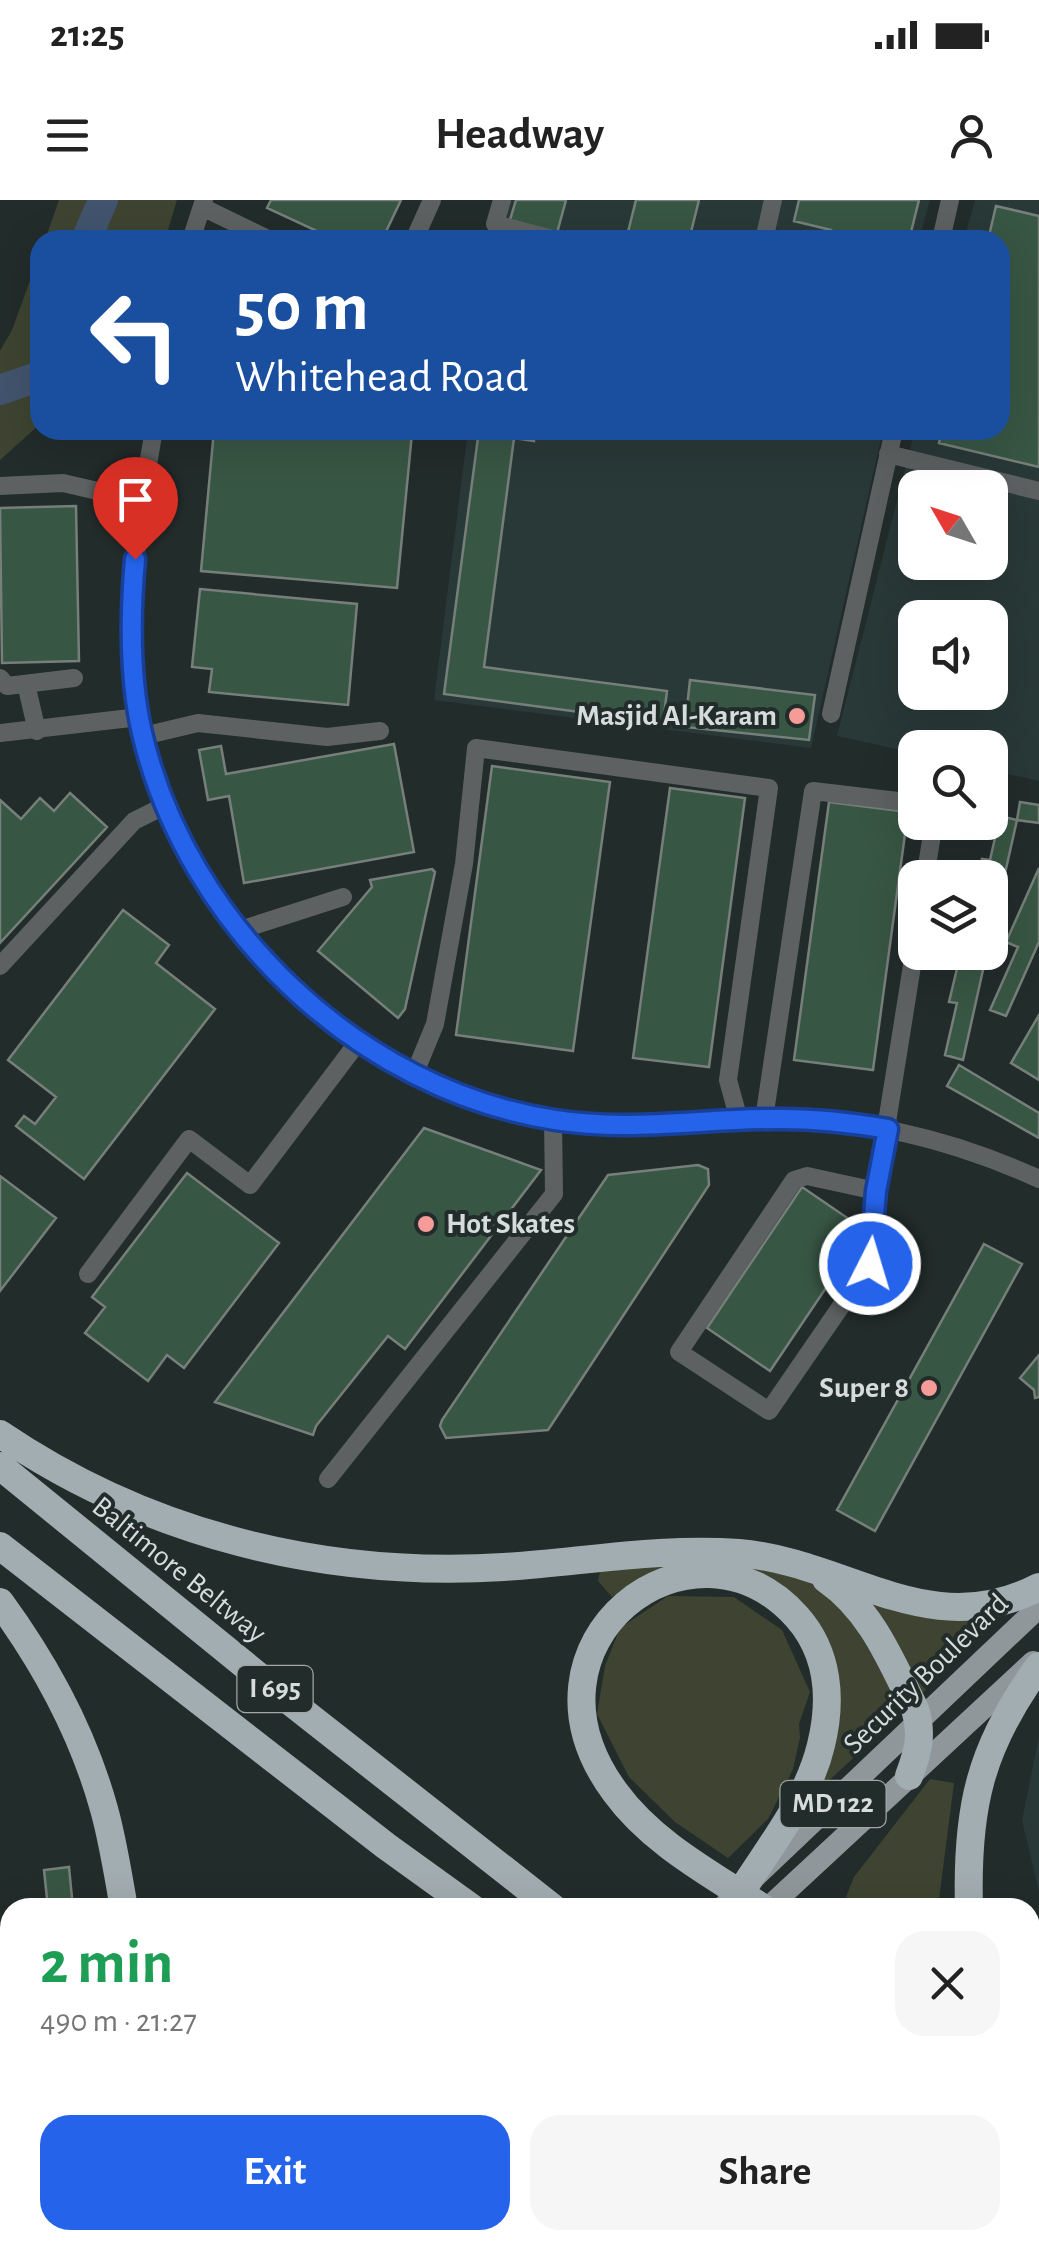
<!DOCTYPE html>
<meta charset="utf-8">
<style>
body{margin:0;font-family:"Alegreya Sans",sans-serif;background:#f6f6f6;color:#222;height:100vh;display:flex;flex-direction:column;font-size:38px;white-space:nowrap}
*{box-sizing:border-box;margin:0}
p{font-size:32px;color:#767676}
.icon{flex:none;width:55px;height:55px;fill:none;stroke:currentColor;stroke-width:2;stroke-linecap:round;stroke-linejoin:round}
.map{position:relative;flex:1;overflow:hidden}
.panel{position:absolute;left:0px;top:1698px;width:1040px;height:352px;display:flex;flex-direction:column;background:#fff;border-radius:30px 30px 0 0;box-shadow:0 10px 40px #0002}
.panel>*{flex:none}
.guide{position:absolute;left:30px;top:30px;width:980px;height:210px;border-radius:30px;box-shadow:0 10px 40px #0002;background:#1a4fa0;color:#fff;overflow:hidden}
.needle{width:65px;rotate:309deg}
.buttons{position:absolute;left:898px;top:270px;display:grid;gap:20px}
.buttons a{display:grid;place-items:center;width:110px;height:110px;border-radius:20px;background:#fff;box-shadow:0 10px 40px #0002;font-size:50px}
.pin{position:absolute;display:grid;place-items:center;width:85px;height:85px;color:#fff;margin:-102px -42px;border-radius:50% 50% 50% 0;rotate:-45deg;box-shadow:0 0 10px #0007}
.pin .icon{rotate:45deg}
.me{position:absolute;width:110px;margin:-55px;rotate:5deg;stroke-linejoin:round;filter:drop-shadow(0 0 8px #0008)}
.turn{display:flex;align-items:center;gap:35px;height:210px;padding:0 40px;font-size:45px}
.turn .icon{width:130px;height:130px;stroke-width:2.5}
.turn b{display:block;font-size:70px;line-height:85px}
.round{display:grid;place-items:center;flex:none;width:105px;height:105px;border-radius:30px;background:#f6f6f6}
.summary{display:flex;align-items:center;justify-content:space-between;height:170px;padding:0 40px}
h1{font-size:60px;font-weight:600;line-height:75px;color:#1e9e55}
.button{display:flex;gap:20px;margin-top:auto;padding:20px 40px}
.button a{flex:1;height:115px;border-radius:30px;background:#2563eb;color:#fff;font-size:40px;font-weight:600;line-height:115px;text-align:center}
.button a+a{background:#f6f6f6;color:#222}
.status{display:flex;justify-content:space-between;align-items:center;height:70px;padding:0 50px;background:#fff;direction:ltr}
.status svg{height:28px;fill:currentColor}
header{display:flex;justify-content:space-between;align-items:center;height:130px;padding:0 40px;background:#fff;font-size:45px;font-weight:600}
.map>svg:first-child{display:block}
.built{fill:#293938;fill-rule:evenodd}
.green{fill:#3e4431}
.lines{fill:none;stroke-linecap:round;stroke-linejoin:round}
.river{stroke:#42546d;stroke-width:30}
.building{fill:#385644;stroke:#777f7a;stroke-width:2.5}
.minor{stroke:#5d6162;stroke-width:18}
.major{stroke:#8f979b;stroke-width:22}
.highway{stroke:#a2adb1;stroke-width:28}
.route-casing{stroke:#184099;stroke-width:25}
.route{stroke:#2563eb;stroke-width:18}
.poi-dot{fill:#f59b98;stroke:#222c2b;stroke-width:4}
.labels{text-anchor:middle;dominant-baseline:central;stroke-width:8;stroke-linejoin:round;paint-order:stroke}
.shield{fill:#222c2b;stroke:#a0a7a6;stroke-width:2.5}
.shield-label{font-size:28px;font-weight:bold;fill:#d6dcdb}
.poi-label{font-size:30px;font-weight:bold;fill:#d6dcdb;stroke:#222c2b;text-anchor:end}
.street-label{font-size:30px;fill:#d6dcdb;stroke:#222c2b}
</style>
<div class="status"><b>21:25</b><svg viewBox="0 0 49 12"><path d="M0 12V9h3v3zM5 12V6h3v6zM10 12V3h3v9zM15 12V0h3v12zM26 1h20v11H26zM47 4h2v5h-2z"/></svg></div>
<header><svg class="icon" aria-label="menu" viewBox="0 0 24 24"><path d="M4 6h16M4 12h16M4 18h16"/></svg>Headway<svg class="icon" aria-label="person" viewBox="0 0 24 24"><circle cx="12" cy="8" r="4"/><path d="M4 21q1-7 8-7t8 7"/></svg></header>
<div class="map">
<svg width="1039" height="2049" viewBox="0 0 1039 2049">
<rect width="100%" height="100%" fill="#222c2b"/>
<path class="built" d="M 506,0 L 930,0 L 919,40 L 553,40 L 498,26 Z
M 975,0 L 1039,0 L 1039,581 L 990,570 L 990,548 L 915,548 L 915,553 L 837,536 L 915,230 L 1000,230 L 1000,40 L 964,40 ZM 915,288 L 990,288 L 990,362 L 915,362 ZM 915,418 L 990,418 L 990,492 L 915,492 Z
M 468,230 L 883,230 L 811,548 L 434,500 Z
M 1039,1536 L 1039,1691 L 1022,1621 Z"/>
<path class="green" d="M 59,0 L 177,0 L 165,40 L 45,40 Z
M 40,53 L 40,224 L 0,260 L 0,151 L 12,130 Z
M 714,1360 C 737,1363 760,1365 783,1371 C 849,1387 877,1458 902,1513 L 809,1599 L 829,1547 L 793,1400 L 676,1367 L 643,1378 L 612,1397 L 598,1381 L 601,1367 Z
M 668,1396 L 734,1397 L 782,1430 L 810,1492 L 799,1524 L 800,1538 L 793,1569 L 768,1619 L 728,1658 L 675,1622 L 629,1577 L 597,1514 L 605,1466 L 620,1428 Z
M 859,1396 L 998,1411 L 990,1428 L 918,1497 Z
M 930,1579 L 954,1583 L 938,1707 L 842,1707 L 854,1677 Z"/>
<g class="lines">
<path class="river" d="M 86,40 L 103,0
M 0,190 L 40,176"/>
</g>
<path class="building" d="M 271,0 L 401,0 L 382,40 L 336,40 L 267,8 Z
M 516,0 L 566,0 L 557,33 L 510,20 Z
M 636,0 L 699,0 L 689,40 L 644,40 L 627,36 Z
M 799,0 L 919,0 L 909,40 L 829,40 L 831,30 L 794,21 Z
M 996,6 L 1039,16 L 1039,267 L 939,243 L 942,230 L 1000,230 L 1000,40 L 988,40 Z
M 214,230 L 375,230 L 412,233 L 397,388 L 201,371 Z
M 479,230 L 535,230 L 534,241 L 514,238 L 484,467 L 667,491 L 663,523 L 444,494 Z
M 76,306 L 79,461 L 2,463 L 0,308 Z
M 200,389 L 357,404 L 348,505 L 209,492 L 212,469 L 192,467 Z
M 690,480 L 815,495 L 809,540 L 685,527 Z
M 394,544 L 414,652 L 244,683 L 229,596 L 208,600 L 199,550 L 221,546 L 226,574 Z
M 492,566 L 610,582 L 573,851 L 456,835 Z
M 670,588 L 745,598 L 709,867 L 633,858 Z
M 70,593 L 107,627 L 0,743 L 0,600 L 21,619 L 40,598 L 54,611 Z
M 829,602 L 908,612 L 873,870 L 794,860 Z
M 1020,602 L 1039,605 L 1039,623 L 1017,620 Z
M 1000,616 L 1017,620 L 990,740 L 990,678 L 978,678 L 982,659 L 990,660 Z
M 1039,668 L 1039,742 L 1006,816 L 990,810 L 1018,747 L 1006,742 Z
M 432,669 L 435,672 L 405,809 L 398,818 L 318,751 L 372,687 L 370,680 Z
M 123,710 L 169,745 L 156,763 L 215,809 L 84,979 L 16,926 L 24,916 L 35,924 L 56,897 L 8,860 Z
M 961,752 L 987,752 L 963,860 L 945,855 L 957,803 L 949,802 Z
M 1039,815 L 1039,880 L 1011,863 Z
M 959,865 L 1039,913 L 1039,938 L 947,886 Z
M 424,928 L 541,970 L 405,1149 L 388,1136 L 316,1226 L 313,1235 L 215,1202 Z
M 698,965 L 708,969 L 709,985 L 548,1230 L 446,1238 L 440,1226 L 442,1220 L 608,975 Z
M 187,973 L 279,1043 L 184,1168 L 167,1155 L 148,1181 L 85,1133 L 105,1107 L 92,1097 Z
M 0,976 L 56,1018 L 0,1091 Z
M 802,987 L 865,1030 L 770,1171 L 707,1128 Z
M 984,1044 L 1022,1064 L 875,1331 L 837,1310 Z
M 1039,1155 L 1039,1197 L 1035,1198 L 1034,1190 L 1020,1178 Z
M 69,1667 L 73,1708 L 48,1708 L 44,1670 Z"/>
<g class="lines">
<path class="minor" d="M 502,0 L 495,24 L 556,40
M 202,7 L 270,40
M 191,40 L 204,0
M 414,40 L 432,0
M 764,40 L 773,0
M 941,40 L 950,0
M 154,230 C 137,325 124,419 138,515 C 145,559 164,603 185,642 C 259,785 395,899 558,921 C 634,931 708,917 784,919 C 873,920 958,942 1039,979
M 888,254 L 1039,291
M 0,286 L 63,283 L 141,301
M 0,478 L 7,486 L 74,478
M 26,484 L 37,531
M 831,514 L 894,230
M 0,533 L 139,517
M 143,536 L 198,523 L 327,537 L 380,531
M 925,678 L 934,622
M 240,730 L 343,697
M 0,766 L 134,621 L 166,605
M 414,875 L 435,824 L 464,664 L 476,548 L 769,588 L 728,880 L 739,920
M 764,919 L 813,591 L 915,603
M 876,991 L 807,976 L 794,980 L 679,1152 L 769,1211 L 870,1064 L 876,991 L 915,747
M 88,1074 L 189,939 L 250,985 L 358,842
M 328,1279 L 554,994 L 553,920
M 0,1928 L 10,1926
M 0,2007 L 5,2034 L 10,2033"/>
<path class="major" d="M 722,1708 L 1039,1407
M 768,1708 L 1033,1462
M 360,2049 L 370,2040
M 409,2049 L 418,2040"/>
<path class="highway" d="M 0,1234 C 149,1335 325,1378 504,1367 C 582,1362 661,1347 739,1353 C 847,1362 929,1444 1039,1387
M 0,1266 L 278,1492 L 553,1708
M 0,1346 L 386,1646 L 472,1708
M 826,1379 C 872,1411 891,1461 915,1509 C 923,1534 918,1552 909,1576
M 0,1402 C 46,1465 83,1533 104,1609 C 113,1641 118,1675 124,1708
M 746,1684 C 774,1641 809,1596 821,1545 C 832,1500 829,1453 797,1417 C 692,1300 505,1443 615,1592 C 652,1643 711,1674 763,1708
M 969,1708 C 966,1608 980,1547 1039,1466
M 1030,1895 L 1039,1908
M 1030,2003 L 1039,2007
M 191,2040 L 193,2049
M 251,2040 L 260,2049
M 771,2040 L 779,2049
M 885,2040 L 894,2049
M 928,2040 L 941,2049
M 1008,2040 L 1020,2049"/>
</g>
<g class="lines">
<defs>
<path id="route" d="M 135,359 C 130,416 129,476 142,533 C 187,726 359,890 555,920 C 631,932 706,918 782,919 C 818,919 853,923 888,929 L 876,991 L 870,1064"/>
</defs>
<use href="#route" class="route-casing"/>
<use href="#route" class="route"/>
</g>
<g class="poi-dot">
<circle cx="797" cy="516" r="10"/>
<circle cx="426" cy="1024" r="10"/>
<circle cx="929" cy="1188" r="10"/>
</g>
<g class="labels">
<g class="shield">
<rect x="237.5" y="1466" width="75" height="46" rx="8"/>
<rect x="780.5" y="1581" width="105" height="46" rx="8"/>
</g>
<g class="shield-label">
<text x="275" y="1489">I 695</text>
<text x="833" y="1604">MD 122</text>
</g>
<g class="poi-label">
<text x="777" y="516">Masjid Al-Karam</text>
<text x="446" y="1024" text-anchor="start">Hot Skates</text>
<text x="909" y="1188">Super 8</text>
</g>
<g class="street-label">
<text transform="translate(179 1370) rotate(39)">Baltimore Beltway</text>
<text transform="translate(926 1474) rotate(-44)">Security Boulevard</text>
</g>
</g>
</svg>
<div class="buttons">
<a><svg class="needle" viewBox="-14 -14 28 28"><path d="M0-13l5 13h-10z" fill="#e53935"/><path d="M0 13l5-13h-10z" fill="#767676"/></svg></a>
<a><svg class="icon" aria-label="sound" viewBox="0 0 24 24"><path d="M4 9h4l5-4v14l-5-4H4zM17 9q2 3 0 6"/></svg></a>
<a><svg class="icon" aria-label="search" viewBox="0 0 24 24"><circle cx="10" cy="10" r="6"/><path d="M15 15l6 6"/></svg></a>
<a><svg class="icon" aria-label="layers" viewBox="0 0 24 24"><path d="M12 4l9 5-9 5-9-5zM3 14l9 5 9-5"/></svg></a>
</div>
<div class="pin" style="left:135px;top:359px;background:#d93025"><svg class="icon" aria-label="arrive" viewBox="0 0 24 24"><path d="M6 21V4h12l-3 4 3 4H6"/></svg></div>
<svg class="me" style="left:870px;top:1064px" viewBox="-20 -20 40 40"><circle r="17" fill="#2563eb" stroke="#fff" stroke-width="3"/><path d="M0-11L8 9 0 5-8 9z" fill="#fff"/></svg>
<div class="guide">
<div class="turn"><svg class="icon" aria-label="left" viewBox="0 0 24 24"><path d="M17 20v-9H6M10 6l-5 5 5 5"/></svg><div><b>50 m</b>Whitehead Road</div></div>
</div>
<section class="panel">
<div class="summary"><div><h1>2 min</h1><p>490 m · 21:27</p></div><a class="round"><svg class="icon" aria-label="close" viewBox="0 0 24 24"><path d="M6 6l12 12M18 6L6 18"/></svg></a></div>
<div class="button"><a>Exit</a><a>Share</a></div>
</section>
</div>
